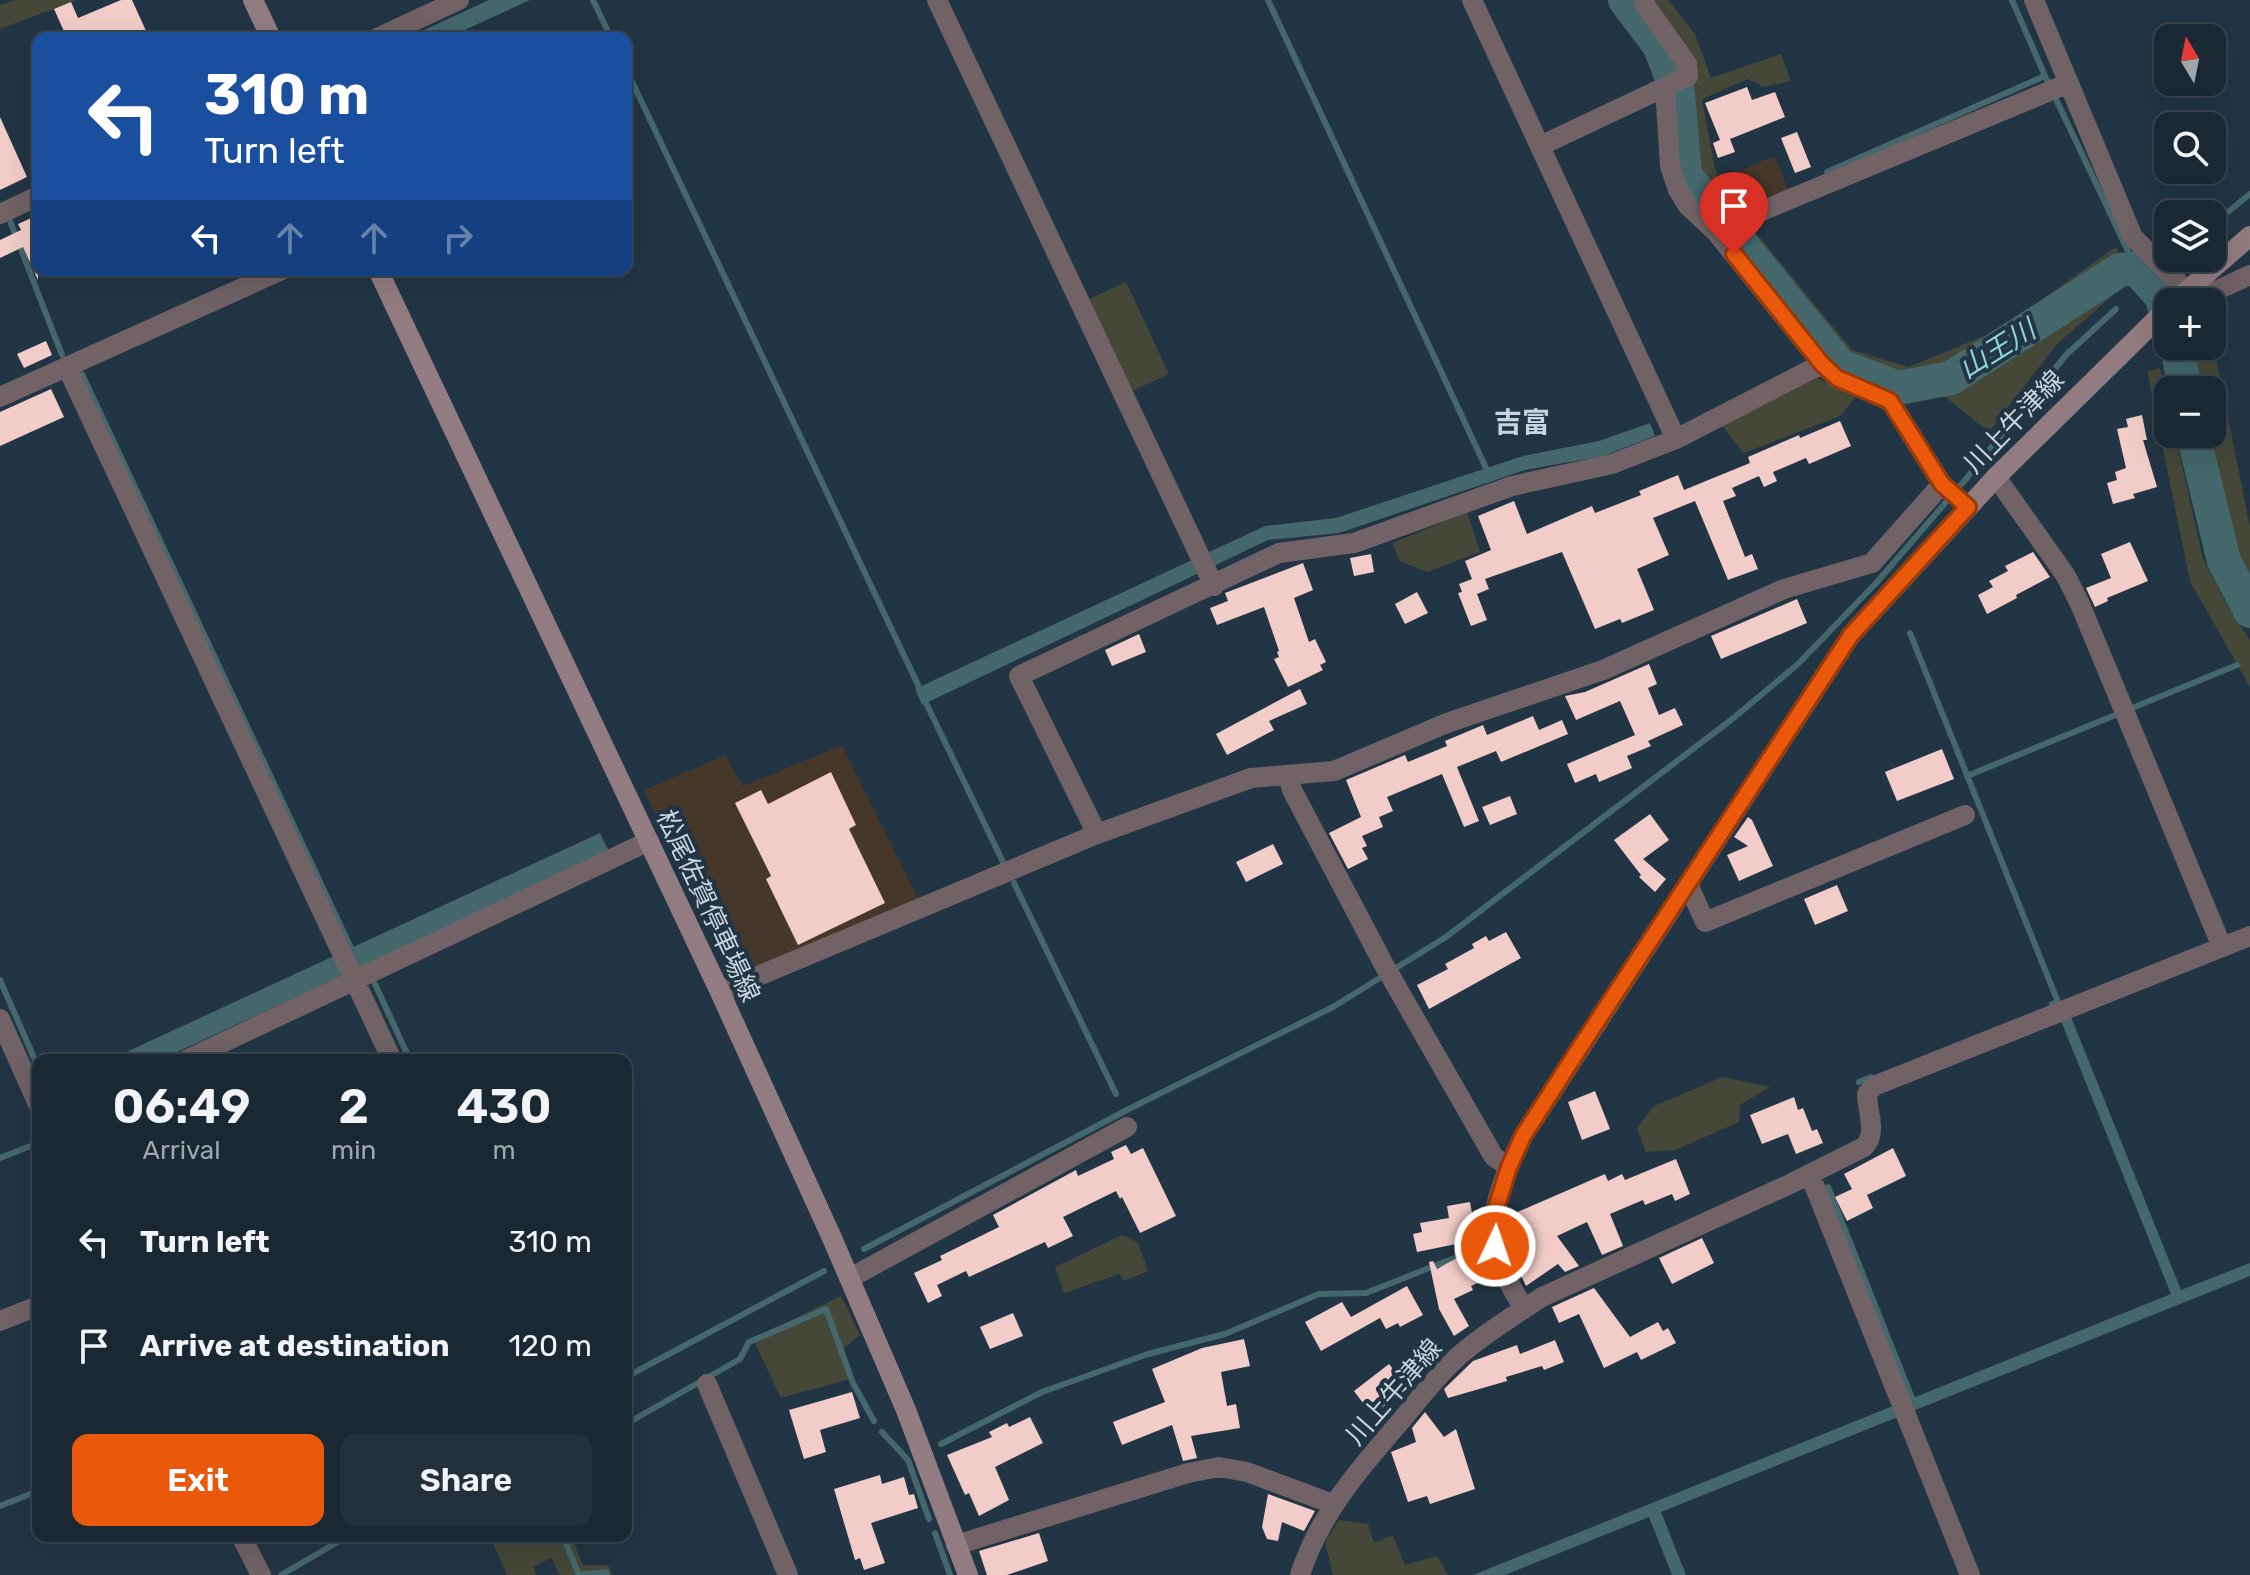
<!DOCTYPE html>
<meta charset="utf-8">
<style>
body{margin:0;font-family:Rubik,"Noto Sans JP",sans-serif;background:#23303b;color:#f1f3f6;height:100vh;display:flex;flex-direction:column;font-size:30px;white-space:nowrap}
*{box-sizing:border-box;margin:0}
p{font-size:26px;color:#9fa6ac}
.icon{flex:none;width:44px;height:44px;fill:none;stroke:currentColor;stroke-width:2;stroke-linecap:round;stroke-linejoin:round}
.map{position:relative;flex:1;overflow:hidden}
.sheet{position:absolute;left:32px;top:1054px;width:600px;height:488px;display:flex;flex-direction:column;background:#1a2833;border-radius:16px;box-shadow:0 8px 32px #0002,0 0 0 2px #38444e}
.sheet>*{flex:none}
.banner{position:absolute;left:32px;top:32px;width:600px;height:244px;border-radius:16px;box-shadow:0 8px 32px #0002,0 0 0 2px #38444e;background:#1a4fa0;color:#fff;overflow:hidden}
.needle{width:52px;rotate:350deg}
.tools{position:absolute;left:2154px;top:24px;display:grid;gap:16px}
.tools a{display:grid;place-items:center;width:72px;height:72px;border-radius:16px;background:#1a2833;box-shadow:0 8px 32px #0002,0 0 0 2px #38444e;font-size:40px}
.pin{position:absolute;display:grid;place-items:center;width:68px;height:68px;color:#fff;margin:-82px -34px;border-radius:50% 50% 50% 0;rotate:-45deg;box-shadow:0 0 8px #0007}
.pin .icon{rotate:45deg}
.me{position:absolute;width:88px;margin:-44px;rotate:3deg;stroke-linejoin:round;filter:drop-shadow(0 0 6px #0008)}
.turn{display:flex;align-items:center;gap:28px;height:168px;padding:0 40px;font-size:36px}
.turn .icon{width:104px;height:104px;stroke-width:2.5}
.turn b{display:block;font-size:56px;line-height:68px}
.lanes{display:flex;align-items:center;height:76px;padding:0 40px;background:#0003;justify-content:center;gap:40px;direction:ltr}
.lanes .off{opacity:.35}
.eta{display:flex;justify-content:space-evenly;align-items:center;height:136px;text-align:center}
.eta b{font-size:48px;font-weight:600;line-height:56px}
.button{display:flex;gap:16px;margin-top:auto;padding:16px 40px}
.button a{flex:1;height:92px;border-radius:16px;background:#ea580c;color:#fff;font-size:32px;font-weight:600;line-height:92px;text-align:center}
.button a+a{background:#23303b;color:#f1f3f6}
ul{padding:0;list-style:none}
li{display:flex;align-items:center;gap:24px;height:104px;padding:0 40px}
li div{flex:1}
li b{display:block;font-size:30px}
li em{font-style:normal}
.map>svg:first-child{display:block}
.industrial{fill:#45372a}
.green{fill:#454838}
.water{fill:#44686c}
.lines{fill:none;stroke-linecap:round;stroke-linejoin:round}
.stream{stroke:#44686c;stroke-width:6}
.river{stroke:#44686c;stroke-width:34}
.building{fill:#f1ccc8}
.street{stroke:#706265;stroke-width:20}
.secondary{stroke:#937c81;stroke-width:20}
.route-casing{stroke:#983908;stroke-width:20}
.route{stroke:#ea580c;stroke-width:14}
.labels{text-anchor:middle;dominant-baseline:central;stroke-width:8;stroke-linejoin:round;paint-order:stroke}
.street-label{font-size:26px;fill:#c9d4de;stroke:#223544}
.water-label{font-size:28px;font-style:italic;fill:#8bd2db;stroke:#223544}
.neighbourhood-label{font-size:28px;font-weight:bold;fill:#c9d4de;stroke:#223544}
</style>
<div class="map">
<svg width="2250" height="1575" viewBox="0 0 2250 1575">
<rect width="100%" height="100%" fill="#223544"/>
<path class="industrial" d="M 1775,156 L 1790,195 L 1742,214 L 1727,176 Z
M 842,745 L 920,902 L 732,976 L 644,790 L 725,755 L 743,786 Z"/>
<path class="green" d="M 14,0 L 77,0 L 0,29 L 0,5 Z
M 1634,0 L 1668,0 L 1695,34 L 1711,78 L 1781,54 L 1791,81 L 1763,87 L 1748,79 L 1702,99 L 1715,169 L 1752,228 L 1852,350 L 1908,367 L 1997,331 L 2116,247 L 2121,261 L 1968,358 L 1905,380 L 1845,360 L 1691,174 L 1686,101 L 1679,64 Z
M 2117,279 L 2129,281 L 2057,344 L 1989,432 L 1938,391 L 2010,357 Z
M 1126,282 L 1169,374 L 1130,392 L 1087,300 Z
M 2212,338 L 2250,527 L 2250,587 L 2228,532 L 2208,434 L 2212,434 L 2212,390 L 2198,390 L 2189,346 L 2212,346 Z
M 2160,368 L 2168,404 L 2168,434 L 2175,434 L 2203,559 L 2229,609 L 2250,640 L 2250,687 L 2190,581 L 2147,371 Z
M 1817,378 L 1855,398 L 1840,416 L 1744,453 L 1722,426 Z
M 1467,512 L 1480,552 L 1427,572 L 1399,561 L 1393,543 Z
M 1723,1077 L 1770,1087 L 1740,1105 L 1739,1122 L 1675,1150 L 1646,1152 L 1637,1128 L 1654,1106 Z
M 1122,1235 L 1138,1243 L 1148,1271 L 1124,1281 L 1119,1274 L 1064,1293 L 1055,1267 Z
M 841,1296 L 860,1335 L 844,1348 L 850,1379 L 781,1398 L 753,1339 Z
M 1339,1520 L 1368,1524 L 1374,1543 L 1393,1535 L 1405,1565 L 1437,1556 L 1448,1575 L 1333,1575 L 1325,1542 Z
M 490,1536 L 571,1536 L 583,1565 L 608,1565 L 612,1575 L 560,1575 L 551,1558 L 533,1567 L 536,1575 L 507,1575 Z"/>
<path class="water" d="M 489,0 L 530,0 L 447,38 L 407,38 Z
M 1650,423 L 1655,436 L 1603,456 L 1525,470 L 1339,533 L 1268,540 L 922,705 L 915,689 L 1265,526 L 1336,518 L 1523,456 L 1599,441 Z
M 600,833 L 609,852 L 160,1060 L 109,1060 Z
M 2071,1017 L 2181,1290 L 2250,1263 L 2250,1276 L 1661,1512 L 1686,1575 L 1672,1575 L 1649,1517 L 1505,1575 L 1473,1575 L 2171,1294 L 2061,1021 Z"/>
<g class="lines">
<path class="stream" d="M 593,0 L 611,38
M 1268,0 L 1486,468
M 2012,0 L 2045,76 L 2136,268
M 626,69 L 919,687
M 1827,172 L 2045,76
M 10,221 L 62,355
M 2212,225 L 2250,194
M 82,374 L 351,948
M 1910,633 L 2058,1002 L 2052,1004
M 926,703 L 1004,864
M 1967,776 L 2237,665
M 1014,883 L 1116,1094
M 0,980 L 38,1067
M 375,984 L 410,1060
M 1859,1082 L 1871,1077
M 0,1158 L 38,1143
M 1828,1187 L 1912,1398
M 864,1249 L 1127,1110 L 1333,1007 L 1446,937 L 1731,720 L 1798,664 L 1877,582 L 1966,479 L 2066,355 L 2116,309
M 626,1377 L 824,1271
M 626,1424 L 740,1359 L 749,1342 L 826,1309 L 853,1383 L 874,1421
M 882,1432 L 908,1460 L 929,1519
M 941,1444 L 1042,1392 L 1148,1354 L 1225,1334 L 1319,1294 L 1366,1293 L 1472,1251
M 0,1506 L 38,1491
M 935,1533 L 950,1575
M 563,1536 L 579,1575 L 606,1572 L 607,1575
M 281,1575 L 348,1536"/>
<path class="river" d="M 1625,0 L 1659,45 L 1678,93 L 1685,175 L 1840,366 L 1898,388 L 1951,378 L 2120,270 L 2136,268 L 2161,296 L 2168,317
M 2177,346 L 2185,390
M 2193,434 L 2224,561 L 2250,611"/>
</g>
<path class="building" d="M 121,0 L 132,0 L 147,33 L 137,38 L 67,38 L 54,9 L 71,2 L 78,18 Z
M 1747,87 L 1752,100 L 1775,92 L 1785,117 L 1730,139 L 1735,152 L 1718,158 L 1713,143 L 1720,140 L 1705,103 Z
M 0,117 L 27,177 L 0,190 Z
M 1797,132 L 1811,167 L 1795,173 L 1781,138 Z
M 38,215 L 38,280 L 23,247 L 0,258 L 0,240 L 21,230 L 18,224 Z
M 46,341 L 52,355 L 24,368 L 17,354 Z
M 51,389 L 64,417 L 0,446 L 0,412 Z
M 2142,415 L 2147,440 L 2143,440 L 2157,487 L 2133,494 L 2135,498 L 2113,504 L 2107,483 L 2117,480 L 2115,472 L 2126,468 L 2117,429 L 2128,427 L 2126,419 Z
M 1840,421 L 1851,446 L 1809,464 L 1806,458 L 1773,472 L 1777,481 L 1764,487 L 1759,476 L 1732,488 L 1736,496 L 1723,501 L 1745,557 L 1752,554 L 1758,569 L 1728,580 L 1695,501 L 1653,518 L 1669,555 L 1637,569 L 1654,610 L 1622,623 L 1620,619 L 1595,629 L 1562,552 L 1485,579 L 1489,589 L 1477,594 L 1487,620 L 1471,626 L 1458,593 L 1462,592 L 1459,584 L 1472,579 L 1465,561 L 1491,550 L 1478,516 L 1514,501 L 1527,534 L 1592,506 L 1595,513 L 1641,495 L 1639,491 L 1678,475 L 1684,490 L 1750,463 L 1748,457 L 1799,435 L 1800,438 Z
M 2130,542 L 2148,581 L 2107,598 L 2108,601 L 2095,607 L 2086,588 L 2111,578 L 2101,554 Z
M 2033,552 L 2050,577 L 2016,595 L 2017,598 L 1987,614 L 1978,595 L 1993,587 L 1989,581 L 2008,571 L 2005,566 Z
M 1371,554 L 1374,572 L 1354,576 L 1350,558 Z
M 1303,563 L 1313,590 L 1294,598 L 1309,642 L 1315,639 L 1326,662 L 1320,665 L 1323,670 L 1288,687 L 1274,659 L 1279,657 L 1277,652 L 1279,651 L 1264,607 L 1217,625 L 1210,608 L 1228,601 L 1225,593 Z
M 1417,592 L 1428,613 L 1405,624 L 1395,604 Z
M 1797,599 L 1807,623 L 1721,659 L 1711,636 Z
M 1139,634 L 1146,652 L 1112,666 L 1105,650 Z
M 1649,664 L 1657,684 L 1648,688 L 1659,715 L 1675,708 L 1683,725 L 1648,741 L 1651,746 L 1627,756 L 1632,768 L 1599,782 L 1596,774 L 1575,783 L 1567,764 L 1635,735 L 1620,701 L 1576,720 L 1565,696 L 1585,692 Z
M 1300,689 L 1307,704 L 1269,721 L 1274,730 L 1227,755 L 1216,734 Z
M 1533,716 L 1539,730 L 1562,720 L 1568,734 L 1501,762 L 1496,751 L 1457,767 L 1479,821 L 1464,827 L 1442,774 L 1387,797 L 1393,811 L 1379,817 L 1383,827 L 1362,836 L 1367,846 L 1362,848 L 1368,859 L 1348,869 L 1329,833 L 1361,817 L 1346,780 L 1405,755 L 1408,762 L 1447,746 L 1445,741 L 1483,725 L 1487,735 Z
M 1942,749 L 1954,779 L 1897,801 L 1885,772 Z
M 831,772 L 856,825 L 849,829 L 885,903 L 798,945 L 766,879 L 771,876 L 735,803 L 761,790 L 768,804 Z
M 1510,796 L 1517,814 L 1490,825 L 1482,807 Z
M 1650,814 L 1669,840 L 1643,859 L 1666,879 L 1655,892 L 1639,877 L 1641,875 L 1614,840 Z
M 1748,817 L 1752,820 L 1773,866 L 1739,881 L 1727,855 L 1748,846 L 1734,837 Z
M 1273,844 L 1283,864 L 1246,882 L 1236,862 Z
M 1837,885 L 1848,911 L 1815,925 L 1804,899 Z
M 1506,932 L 1521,958 L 1429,1009 L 1417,985 L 1448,969 L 1445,964 L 1474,948 L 1472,944 L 1486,936 L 1489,941 Z
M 1595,1091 L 1610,1129 L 1582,1140 L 1568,1102 Z
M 1794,1097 L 1798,1110 L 1803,1108 L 1812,1131 L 1817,1129 L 1823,1143 L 1796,1154 L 1788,1134 L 1762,1144 L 1750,1115 Z
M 1126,1145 L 1131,1154 L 1143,1148 L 1176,1216 L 1140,1233 L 1122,1197 L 1120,1199 L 1116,1191 L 1063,1217 L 1073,1236 L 1048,1248 L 1045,1242 L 969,1277 L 966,1271 L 937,1285 L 942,1296 L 928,1303 L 914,1273 L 942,1260 L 940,1256 L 999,1227 L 993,1215 L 1076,1170 L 1078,1176 L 1114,1159 L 1111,1152 Z
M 1893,1148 L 1906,1176 L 1867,1195 L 1873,1208 L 1847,1221 L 1835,1197 L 1852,1189 L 1844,1174 Z
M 1676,1159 L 1690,1194 L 1675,1201 L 1672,1194 L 1645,1205 L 1643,1200 L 1610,1214 L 1623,1246 L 1602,1255 L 1587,1222 L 1557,1236 L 1579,1266 L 1565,1272 L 1558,1264 L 1526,1286 L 1511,1254 L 1525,1244 L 1513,1214 L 1605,1174 L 1608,1181 L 1622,1174 L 1625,1180 Z
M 1470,1202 L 1472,1213 L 1478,1212 L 1481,1239 L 1417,1252 L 1413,1234 L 1422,1232 L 1420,1223 L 1449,1218 L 1447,1206 Z
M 1702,1238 L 1714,1263 L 1672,1284 L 1659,1258 Z
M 1482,1244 L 1491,1277 L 1471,1286 L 1473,1290 L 1454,1299 L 1469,1326 L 1454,1336 L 1439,1309 L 1429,1262 L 1433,1261 L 1437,1269 Z
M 1407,1286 L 1423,1315 L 1400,1327 L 1398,1323 L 1386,1329 L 1380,1318 L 1321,1351 L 1305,1322 L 1342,1302 L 1351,1317 Z
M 1594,1288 L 1630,1337 L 1658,1322 L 1663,1331 L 1668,1328 L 1676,1343 L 1641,1360 L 1637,1352 L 1604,1368 L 1579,1314 L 1559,1323 L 1552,1307 Z
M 1013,1313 L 1023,1336 L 990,1349 L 980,1327 Z
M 1244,1339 L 1250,1366 L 1221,1372 L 1227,1406 L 1236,1404 L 1240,1428 L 1191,1436 L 1197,1458 L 1183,1461 L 1172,1425 L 1122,1445 L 1113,1422 L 1165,1402 L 1152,1369 L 1202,1348 Z
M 1555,1340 L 1564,1362 L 1544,1370 L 1542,1366 L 1506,1377 L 1507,1381 L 1448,1398 L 1444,1389 L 1473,1361 L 1517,1345 L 1520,1354 Z
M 1389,1364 L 1408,1388 L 1372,1415 L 1354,1391 Z
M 852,1392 L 860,1418 L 820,1430 L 826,1452 L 804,1459 L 789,1410 Z
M 1425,1412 L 1444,1437 L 1456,1429 L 1475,1489 L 1430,1504 L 1427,1496 L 1408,1502 L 1391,1452 L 1416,1442 L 1412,1428 Z
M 1030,1417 L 1043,1443 L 995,1467 L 1009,1500 L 979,1516 L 969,1493 L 965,1495 L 947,1455 L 992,1437 L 989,1432 L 1007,1423 L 1009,1427 Z
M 880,1475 L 882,1484 L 904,1477 L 909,1495 L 914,1494 L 918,1508 L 871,1523 L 885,1563 L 864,1570 L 860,1558 L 855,1560 L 834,1489 Z
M 1268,1494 L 1315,1511 L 1304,1531 L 1282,1522 L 1278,1541 L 1267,1539 L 1262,1527 Z
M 1039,1533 L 1048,1561 L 1007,1575 L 987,1575 L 979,1551 Z"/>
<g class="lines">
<path class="street" d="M 937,0 L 1214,586
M 1472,0 L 1676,439
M 2034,0 L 2133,237 L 2196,300 L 2250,275
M 377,38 L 459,0
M 1665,87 L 1670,166 L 1678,190 L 1688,206 L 1716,232 L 1822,364
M 1540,146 L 1688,76 L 1687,64 L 1645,5 L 1645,0
M 0,214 L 38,196
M 1752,215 L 2069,83
M 67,367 L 392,1060
M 0,397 L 282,270
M 1996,477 L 2066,576 L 2080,604 L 2222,947
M 1288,775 L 1292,790 L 1383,963 L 1494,1157 L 1509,1167
M 1097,834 L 1019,676 L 1279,553 L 1354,543 L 1512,486 L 1612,464 L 1676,439 L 1822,364 L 1837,378 L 1890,401 L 1942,484 L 1968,507
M 1688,884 L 1705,922 L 1965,815
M 720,992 L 1097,834 L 1251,778 L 1334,771 L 1447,723 L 1603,670 L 1784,589 L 1872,563 L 1942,484
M 0,1019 L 38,1104
M 186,1060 L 649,841
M 1810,1175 L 1970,1575
M 850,1278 L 1127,1127
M 1524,1309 C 1513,1290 1499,1268 1495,1245 C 1488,1208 1508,1169 1523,1136 L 1851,635
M 0,1321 L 38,1306
M 707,1384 L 788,1575
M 241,1536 L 261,1575
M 956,1545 L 1188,1473 L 1219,1467 L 1247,1472 L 1333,1504
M 1300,1575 C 1319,1515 1359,1469 1400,1422 C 1419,1399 1438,1374 1461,1354 C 1485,1333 1515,1315 1542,1297 L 1790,1184 L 1864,1147 C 1878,1133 1867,1111 1867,1094 L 1874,1086 L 2250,936"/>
<path class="secondary" d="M 253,0 L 271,38
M 378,270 L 720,992 L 832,1238 L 906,1410 L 968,1575
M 2174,302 L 2250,236
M 1851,635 L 1996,477 L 2168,308"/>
</g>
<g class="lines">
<defs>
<path id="route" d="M 1495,1246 L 1494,1215 L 1509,1167 L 1523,1136 L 1579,1049 L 1851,635 L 1968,507 L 1942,484 L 1890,401 L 1837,378 L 1822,364 L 1734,254"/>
</defs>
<use href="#route" class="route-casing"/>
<use href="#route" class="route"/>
</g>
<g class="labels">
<g class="street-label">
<text transform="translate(2014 422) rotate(-46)">川上牛津線</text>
<text transform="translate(708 906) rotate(65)">松尾佐賀停車場線</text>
<text transform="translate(1394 1392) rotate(-49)">川上牛津線</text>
</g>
<g class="water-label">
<text transform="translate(1997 349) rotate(-32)">山王川</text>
</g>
<g class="neighbourhood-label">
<text x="1522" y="422">吉富</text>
</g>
</g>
</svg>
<div class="tools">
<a><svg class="needle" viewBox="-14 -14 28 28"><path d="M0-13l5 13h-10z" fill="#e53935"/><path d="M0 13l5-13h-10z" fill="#9fa6ac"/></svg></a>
<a><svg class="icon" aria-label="search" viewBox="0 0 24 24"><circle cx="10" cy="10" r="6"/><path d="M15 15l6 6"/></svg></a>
<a><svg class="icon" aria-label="layers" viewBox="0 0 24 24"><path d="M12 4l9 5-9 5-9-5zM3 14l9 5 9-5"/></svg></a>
<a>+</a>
<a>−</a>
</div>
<div class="pin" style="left:1734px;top:254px;background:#d93025"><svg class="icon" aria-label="arrive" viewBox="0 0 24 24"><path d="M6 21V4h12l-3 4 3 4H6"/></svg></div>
<svg class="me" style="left:1495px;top:1246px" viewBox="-20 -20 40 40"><circle r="17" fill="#ea580c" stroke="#fff" stroke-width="3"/><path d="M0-11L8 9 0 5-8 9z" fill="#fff"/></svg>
<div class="banner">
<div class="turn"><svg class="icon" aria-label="left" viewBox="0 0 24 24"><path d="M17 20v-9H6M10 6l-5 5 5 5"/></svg><div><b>310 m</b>Turn left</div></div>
<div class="lanes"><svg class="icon" aria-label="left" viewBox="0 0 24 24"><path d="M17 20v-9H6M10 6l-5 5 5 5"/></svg><svg class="icon off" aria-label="ahead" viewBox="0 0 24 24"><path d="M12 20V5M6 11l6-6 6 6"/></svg><svg class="icon off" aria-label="ahead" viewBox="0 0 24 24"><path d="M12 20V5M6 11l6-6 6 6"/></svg><svg class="icon off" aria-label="right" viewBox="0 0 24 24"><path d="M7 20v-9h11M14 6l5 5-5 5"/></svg></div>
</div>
<section class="sheet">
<div class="eta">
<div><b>06:49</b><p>Arrival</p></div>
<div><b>2</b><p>min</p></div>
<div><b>430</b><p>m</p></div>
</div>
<ul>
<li><svg class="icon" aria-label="left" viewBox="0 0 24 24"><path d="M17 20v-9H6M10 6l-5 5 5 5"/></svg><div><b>Turn left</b></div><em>310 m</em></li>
<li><svg class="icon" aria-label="arrive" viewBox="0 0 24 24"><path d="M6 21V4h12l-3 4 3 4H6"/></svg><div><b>Arrive at destination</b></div><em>120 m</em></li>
</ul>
<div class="button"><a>Exit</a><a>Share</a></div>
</section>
</div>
